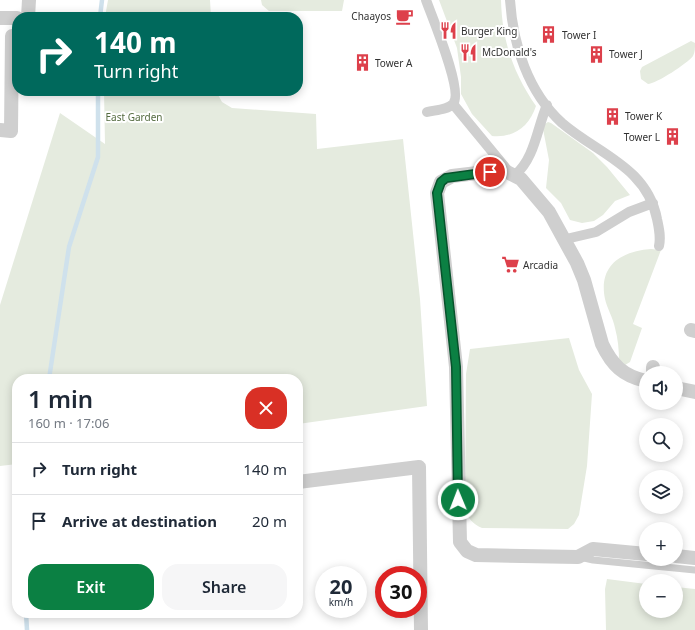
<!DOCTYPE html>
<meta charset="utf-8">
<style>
body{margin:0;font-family:"Noto Sans",sans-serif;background:#f6f6f7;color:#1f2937;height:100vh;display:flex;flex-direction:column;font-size:15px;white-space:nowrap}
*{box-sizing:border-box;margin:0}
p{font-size:13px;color:#747a83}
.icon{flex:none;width:22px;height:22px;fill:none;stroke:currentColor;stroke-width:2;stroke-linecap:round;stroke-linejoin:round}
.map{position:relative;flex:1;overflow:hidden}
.panel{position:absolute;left:12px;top:374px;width:291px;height:244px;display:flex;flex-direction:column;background:#fff;border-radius:16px;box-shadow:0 2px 10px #0003}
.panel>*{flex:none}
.banner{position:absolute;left:12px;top:12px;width:291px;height:84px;border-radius:16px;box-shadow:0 2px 10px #0003;background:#00695c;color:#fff;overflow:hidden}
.buttons{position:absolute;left:639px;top:366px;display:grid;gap:8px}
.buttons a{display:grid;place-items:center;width:44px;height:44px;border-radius:50%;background:#fff;box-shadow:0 2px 10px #0003;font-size:20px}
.speed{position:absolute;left:315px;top:566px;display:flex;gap:8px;font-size:20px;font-weight:700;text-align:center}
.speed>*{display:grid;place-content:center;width:52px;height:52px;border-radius:50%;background:#fff;box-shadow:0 2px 10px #0003;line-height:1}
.speed small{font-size:10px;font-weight:400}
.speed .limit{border:6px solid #d22;background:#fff;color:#111}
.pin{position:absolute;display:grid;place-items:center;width:34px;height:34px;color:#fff;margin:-17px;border:2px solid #fff;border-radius:50%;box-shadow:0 1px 4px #0007}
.me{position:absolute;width:44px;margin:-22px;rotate:359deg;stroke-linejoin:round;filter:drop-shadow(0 0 3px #0008)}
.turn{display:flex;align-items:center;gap:14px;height:84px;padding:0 16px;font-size:18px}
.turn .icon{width:52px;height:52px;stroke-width:2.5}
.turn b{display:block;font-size:28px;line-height:34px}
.round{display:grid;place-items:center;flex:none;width:42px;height:42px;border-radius:16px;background:#f6f6f7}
.headline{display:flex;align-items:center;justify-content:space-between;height:68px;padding:0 16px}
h1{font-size:24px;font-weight:600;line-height:30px}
.primary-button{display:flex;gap:8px;margin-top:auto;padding:8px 16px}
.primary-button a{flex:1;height:46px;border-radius:16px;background:#0b8043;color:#fff;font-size:16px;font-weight:600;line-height:46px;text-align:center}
.primary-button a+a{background:#f6f6f7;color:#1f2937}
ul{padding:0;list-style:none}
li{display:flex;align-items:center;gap:12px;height:52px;padding:0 16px;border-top:1px solid #e0e1e3}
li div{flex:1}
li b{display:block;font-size:15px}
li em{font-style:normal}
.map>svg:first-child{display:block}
.green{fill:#e5ebdf}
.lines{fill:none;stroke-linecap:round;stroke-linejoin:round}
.stream{stroke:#cfe1ec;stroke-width:4.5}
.service{stroke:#cfcfcf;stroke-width:7}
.pedestrian{stroke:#cfcfcf;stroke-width:10}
.minor{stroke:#cfcfcf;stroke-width:14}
.route-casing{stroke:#07532c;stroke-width:10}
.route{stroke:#0b8043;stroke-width:7}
.labels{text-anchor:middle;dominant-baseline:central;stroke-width:4;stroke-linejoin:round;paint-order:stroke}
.poi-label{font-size:10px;fill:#323232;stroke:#fff;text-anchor:start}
.park-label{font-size:10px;fill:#556c41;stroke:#fff}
</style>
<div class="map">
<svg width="695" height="630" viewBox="0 0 695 630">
<rect width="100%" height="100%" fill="#fff"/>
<path class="green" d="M 108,0 L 210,0 L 211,17 L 105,17 Z
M 261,0 L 344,0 L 342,11 L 269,11 L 262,5 Z
M 439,0 L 501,0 C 502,40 513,73 536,106 C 529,127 514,138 492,136 L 472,114 L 461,94 L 461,77 L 457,48 Z
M 691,41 L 695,43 C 695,48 695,52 693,56 C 688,63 656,84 648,84 L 641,79 L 640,71 L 642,67 Z
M 104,91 L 216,91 L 222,102 L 232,108 L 316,114 L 317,149 L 403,139 L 420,299 L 427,406 L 298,424 L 298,379 L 17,379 L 17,464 L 0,466 L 0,305 L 60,113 L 105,144 Z
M 548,122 L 551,123 L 593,153 L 607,167 L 630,195 L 615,201 L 603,215 L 594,221 L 582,223 L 570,220 L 561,203 L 546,188 L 549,160 L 543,129 L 545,124 Z
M 651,249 L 661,250 L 633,324 L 642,328 L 630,362 L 625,365 L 619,361 C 619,350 618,339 615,328 C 613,318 607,308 605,299 C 598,265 622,251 651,249 Z
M 569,338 L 579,370 L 592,394 L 587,466 L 579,515 L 574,524 L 568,529 L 482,528 C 473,524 468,519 465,509 L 466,374 L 470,349 Z
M 607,579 L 646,584 L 646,611 L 676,611 L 676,587 L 695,589 L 695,630 L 606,630 L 605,589 Z"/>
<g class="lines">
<path class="stream" d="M 100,17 L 102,0
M 49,379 L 69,247 L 98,157 L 98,91
M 26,613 L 27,630"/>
<path class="service" d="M 580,557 L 593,560 L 695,570"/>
<path class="pedestrian" d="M 426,0 C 432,17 464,92 453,104 C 447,110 435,110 427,112
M 510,0 C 513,45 528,92 562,123 C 598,154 647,167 657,219 C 659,228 661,237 659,246
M 453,104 L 509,172
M 515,175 C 535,158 537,128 547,105
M 566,239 L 596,232 L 629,212 L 653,203"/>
<path class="minor" d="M 28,17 L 29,0
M 0,18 L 17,18
M 0,130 L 11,131 L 12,36
M 691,330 L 695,331
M 653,373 L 653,367
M 646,381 C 623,376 612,365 602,344 L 584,280 L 577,263 L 549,212 L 521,179 L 503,170 L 452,176 L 441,182 L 437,193 L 456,367 L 460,542 L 467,551 L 476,555 L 578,557 L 593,549 L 646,554
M 676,388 L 695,392
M 298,482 L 419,467 L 421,630
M 676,556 L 695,558"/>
</g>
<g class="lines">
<defs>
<path id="route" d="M 458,500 L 456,367 L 437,193 L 441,182 L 446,178 L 490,172"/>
</defs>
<use href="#route" class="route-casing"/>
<use href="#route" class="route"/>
</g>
<defs>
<symbol id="cafe-bare" viewBox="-9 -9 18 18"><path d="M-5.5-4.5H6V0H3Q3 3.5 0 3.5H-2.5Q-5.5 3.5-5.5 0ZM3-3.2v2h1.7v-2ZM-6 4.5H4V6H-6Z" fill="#dd404b" stroke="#fff" stroke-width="2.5" paint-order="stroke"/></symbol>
<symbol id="restaurant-bare" viewBox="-9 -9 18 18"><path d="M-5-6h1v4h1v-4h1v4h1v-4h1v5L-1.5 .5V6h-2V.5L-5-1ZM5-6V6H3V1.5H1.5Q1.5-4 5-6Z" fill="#dd404b" stroke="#fff" stroke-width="2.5" paint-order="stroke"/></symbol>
<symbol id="building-bare" viewBox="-9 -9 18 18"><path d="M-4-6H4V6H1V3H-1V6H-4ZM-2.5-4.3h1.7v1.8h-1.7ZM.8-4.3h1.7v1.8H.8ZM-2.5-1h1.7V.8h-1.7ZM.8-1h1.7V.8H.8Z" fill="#dd404b" stroke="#fff" stroke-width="2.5" paint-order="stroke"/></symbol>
<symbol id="supermarket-bare" viewBox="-9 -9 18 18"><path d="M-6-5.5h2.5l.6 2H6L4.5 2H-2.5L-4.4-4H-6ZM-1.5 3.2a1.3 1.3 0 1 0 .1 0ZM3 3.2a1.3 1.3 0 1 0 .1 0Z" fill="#dd404b" stroke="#fff" stroke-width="2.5" paint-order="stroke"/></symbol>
</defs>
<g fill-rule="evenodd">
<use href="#cafe-bare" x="392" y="4" width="25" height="25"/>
<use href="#restaurant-bare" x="436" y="18" width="25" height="25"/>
<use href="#building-bare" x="536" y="22" width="25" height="25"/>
<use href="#restaurant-bare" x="456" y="40" width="25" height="25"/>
<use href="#building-bare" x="584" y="42" width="25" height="25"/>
<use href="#building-bare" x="350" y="50" width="25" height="25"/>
<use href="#building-bare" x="600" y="104" width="25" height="25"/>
<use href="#building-bare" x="660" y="124" width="25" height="25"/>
<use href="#supermarket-bare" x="498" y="252" width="25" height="25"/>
</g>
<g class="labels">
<g class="poi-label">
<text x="391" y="16" text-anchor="end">Chaayos</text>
<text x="461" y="31">Burger King</text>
<text x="562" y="35">Tower I</text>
<text x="482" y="52">McDonald's</text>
<text x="609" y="54">Tower J</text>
<text x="375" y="63">Tower A</text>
<text x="625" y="116">Tower K</text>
<text x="660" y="137" text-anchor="end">Tower L</text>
<text x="523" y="265">Arcadia</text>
</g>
<g class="park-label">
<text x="134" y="117">East Garden</text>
</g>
</g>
</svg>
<div class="buttons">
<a><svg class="icon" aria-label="sound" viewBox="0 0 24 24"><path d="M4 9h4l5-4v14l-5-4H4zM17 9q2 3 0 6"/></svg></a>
<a><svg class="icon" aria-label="search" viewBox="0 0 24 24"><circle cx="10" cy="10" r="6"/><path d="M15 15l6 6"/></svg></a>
<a><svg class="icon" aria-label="layers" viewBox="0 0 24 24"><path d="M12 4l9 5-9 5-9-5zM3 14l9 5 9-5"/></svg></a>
<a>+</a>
<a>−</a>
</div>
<div class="speed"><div>20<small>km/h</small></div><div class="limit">30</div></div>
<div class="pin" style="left:490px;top:172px;background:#d93025"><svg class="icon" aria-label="arrive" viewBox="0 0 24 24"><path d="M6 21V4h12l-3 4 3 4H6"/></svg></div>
<svg class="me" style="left:458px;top:500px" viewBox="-20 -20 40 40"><circle r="17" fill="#0b8043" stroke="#fff" stroke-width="3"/><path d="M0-11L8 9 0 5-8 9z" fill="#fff"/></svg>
<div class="banner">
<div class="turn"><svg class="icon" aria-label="right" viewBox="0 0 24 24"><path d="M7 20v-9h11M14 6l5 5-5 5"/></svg><div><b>140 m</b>Turn right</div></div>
</div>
<section class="panel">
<div class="headline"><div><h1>1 min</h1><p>160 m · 17:06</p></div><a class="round" style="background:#d93025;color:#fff"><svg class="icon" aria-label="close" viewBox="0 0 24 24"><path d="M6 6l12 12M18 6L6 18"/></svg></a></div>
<ul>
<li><svg class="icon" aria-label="right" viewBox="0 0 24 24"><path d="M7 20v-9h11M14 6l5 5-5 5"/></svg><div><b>Turn right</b></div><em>140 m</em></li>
<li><svg class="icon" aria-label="arrive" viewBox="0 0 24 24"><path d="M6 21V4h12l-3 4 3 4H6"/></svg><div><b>Arrive at destination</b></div><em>20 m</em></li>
</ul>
<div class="primary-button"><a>Exit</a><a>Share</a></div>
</section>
</div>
